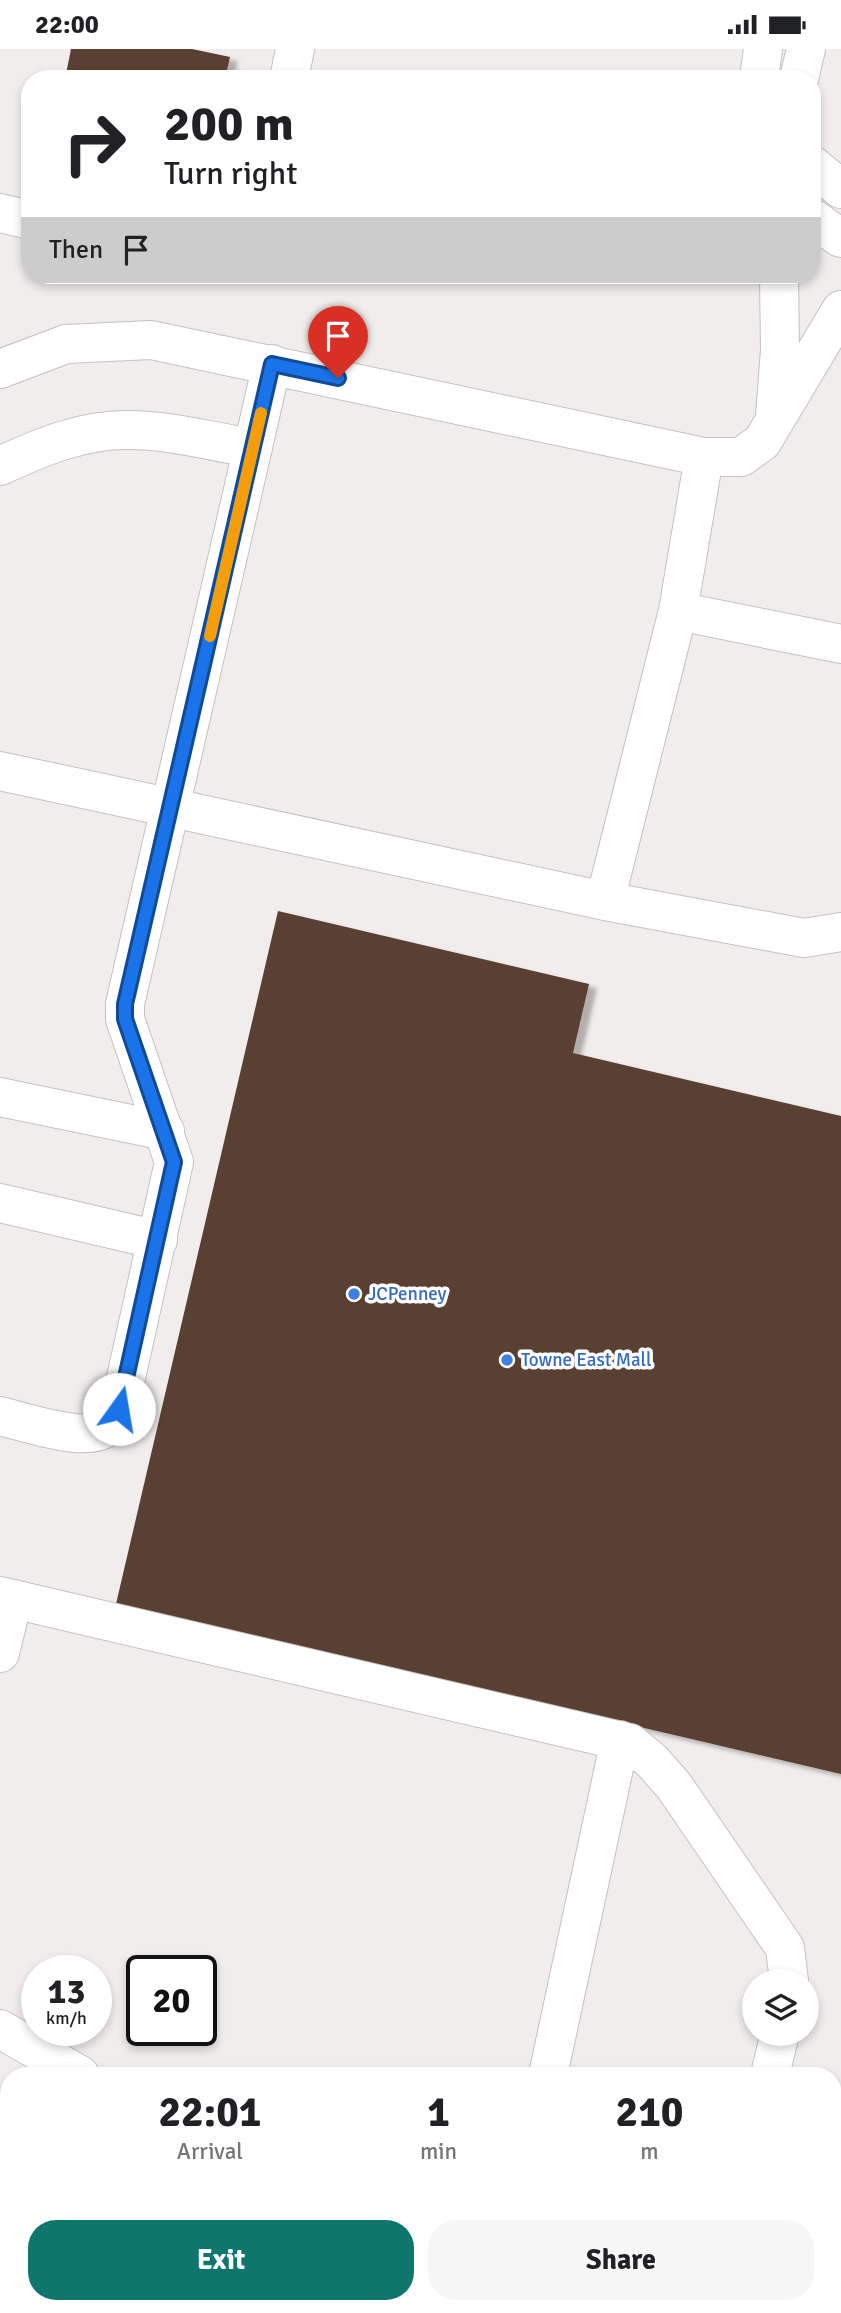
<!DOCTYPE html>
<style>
body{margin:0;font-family:Signika,sans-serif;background:#f6f6f6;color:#202124;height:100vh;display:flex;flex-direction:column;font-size:26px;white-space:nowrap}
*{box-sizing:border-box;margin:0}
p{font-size:23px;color:#757577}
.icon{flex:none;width:38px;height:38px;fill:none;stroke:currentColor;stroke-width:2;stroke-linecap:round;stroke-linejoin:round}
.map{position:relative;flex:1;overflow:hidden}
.drawer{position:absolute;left:0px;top:2018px;width:842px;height:247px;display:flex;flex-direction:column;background:#fff;border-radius:28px 28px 0 0;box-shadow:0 4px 10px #0003}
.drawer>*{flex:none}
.top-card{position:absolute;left:21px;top:21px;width:800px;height:214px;border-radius:28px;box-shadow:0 4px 10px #0003;background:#fff;color:#202124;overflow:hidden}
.controls{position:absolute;left:742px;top:1920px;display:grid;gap:14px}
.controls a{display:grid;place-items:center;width:77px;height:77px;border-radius:50%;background:#fff;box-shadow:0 4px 10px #0003;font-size:35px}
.speed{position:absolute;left:21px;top:1906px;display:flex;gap:14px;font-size:35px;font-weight:700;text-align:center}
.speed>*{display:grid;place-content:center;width:91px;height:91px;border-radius:50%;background:#fff;box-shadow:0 4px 10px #0003;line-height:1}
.speed small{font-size:18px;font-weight:400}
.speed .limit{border:4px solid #111;border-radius:10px;background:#fff;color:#111}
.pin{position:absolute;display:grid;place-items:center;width:60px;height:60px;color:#fff;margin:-72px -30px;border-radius:50% 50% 50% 0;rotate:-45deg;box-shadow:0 0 7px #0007}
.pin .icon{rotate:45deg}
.me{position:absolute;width:77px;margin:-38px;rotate:13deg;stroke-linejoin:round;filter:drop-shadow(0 0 5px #0008)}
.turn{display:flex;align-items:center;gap:24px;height:147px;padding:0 28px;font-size:32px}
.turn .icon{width:91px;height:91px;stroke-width:2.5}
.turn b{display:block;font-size:49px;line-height:60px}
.then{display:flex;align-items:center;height:66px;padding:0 28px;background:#0003;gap:14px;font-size:26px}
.eta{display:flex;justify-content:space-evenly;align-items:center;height:119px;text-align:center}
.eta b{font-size:42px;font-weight:700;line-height:49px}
.cta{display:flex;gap:14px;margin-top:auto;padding:14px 28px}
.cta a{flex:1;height:80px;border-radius:28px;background:#0f766e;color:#fff;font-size:28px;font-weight:700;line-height:80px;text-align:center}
.cta a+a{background:#f6f6f6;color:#202124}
.status{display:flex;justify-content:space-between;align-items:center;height:49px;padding:0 35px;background:#fff;direction:ltr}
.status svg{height:19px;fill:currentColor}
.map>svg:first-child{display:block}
.building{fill:#5a3f30;filter:url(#shadow)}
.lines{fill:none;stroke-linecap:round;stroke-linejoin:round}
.minor-casing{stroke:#c4c1bf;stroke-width:40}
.major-casing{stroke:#cccbcb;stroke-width:40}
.minor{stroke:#fff;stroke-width:38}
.major{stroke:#d3b588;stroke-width:38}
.route-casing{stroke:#114b97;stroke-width:18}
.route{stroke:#1a73e8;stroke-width:12}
.slow{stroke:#f59e0b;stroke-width:12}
.shop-dot{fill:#3f7fe0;stroke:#fff;stroke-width:2.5}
.labels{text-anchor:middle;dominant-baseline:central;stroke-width:7;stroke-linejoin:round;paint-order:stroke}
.shop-label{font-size:19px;fill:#366cbe;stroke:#fff;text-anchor:start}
</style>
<div class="status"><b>22:00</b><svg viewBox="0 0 49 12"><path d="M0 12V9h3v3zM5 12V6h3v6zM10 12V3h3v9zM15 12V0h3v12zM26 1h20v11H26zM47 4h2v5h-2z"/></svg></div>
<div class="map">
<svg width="841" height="2264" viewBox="0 0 841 2264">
<defs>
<filter id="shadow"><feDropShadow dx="8" dy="4.5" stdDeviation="2" flood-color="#0004"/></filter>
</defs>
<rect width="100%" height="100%" fill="#f1edec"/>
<path class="building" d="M 71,0 L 192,0 L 230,8 L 225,30 L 65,30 Z
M 278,862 L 589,935 L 573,1004 L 841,1067 L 841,1725 L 116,1555 Z"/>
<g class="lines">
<defs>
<path id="minor" d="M 289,30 L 295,0
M 759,30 L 763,0
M 799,30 L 806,0
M 812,116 L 841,140
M 0,164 L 30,171
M 812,169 L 841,189
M 0,320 L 66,295 L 151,291 L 704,408 L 741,408 L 762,393 L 841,261
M 775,367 L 780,301 L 779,226
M 704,408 L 678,562 L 841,595
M 0,417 C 41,398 84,380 129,381 C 170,381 213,393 253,399
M 0,722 L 605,852 L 678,562
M 605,852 L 804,889 L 841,883
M 0,1048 L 165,1082
M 0,1154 L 158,1191
M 0,1367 C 24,1373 81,1392 102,1381 C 111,1376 114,1369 119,1360 L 174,1113 L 125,970 L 125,955 L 272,315
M 0,1547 L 630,1694 L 652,1712 L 674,1737 L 785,1899 L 789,1932
M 0,1604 L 13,1550
M 0,1980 L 80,2026
M 548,2026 L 620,1691
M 770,2026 L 780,1984
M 833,2101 L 841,2103
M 307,2256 L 317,2264
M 497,2264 L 499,2256"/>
<path id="major" d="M 110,2264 L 125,2256
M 202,2264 L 211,2256"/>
</defs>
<use href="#minor" class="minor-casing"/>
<use href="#major" class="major-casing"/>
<use href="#minor" class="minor"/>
<use href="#major" class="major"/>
</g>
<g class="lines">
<defs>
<path id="route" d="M 119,1360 L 174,1113 L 125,970 L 125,955 L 272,315 L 338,329"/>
</defs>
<use href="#route" class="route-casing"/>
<use href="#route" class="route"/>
<path class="slow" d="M 210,587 L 261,364"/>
</g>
<g class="shop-dot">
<circle cx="354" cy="1245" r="7"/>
<circle cx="507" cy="1311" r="7"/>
</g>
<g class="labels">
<g class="shop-label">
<text x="368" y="1245">JCPenney</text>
<text x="521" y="1311">Towne East Mall</text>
</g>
</g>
</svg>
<div class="controls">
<a><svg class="icon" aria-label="layers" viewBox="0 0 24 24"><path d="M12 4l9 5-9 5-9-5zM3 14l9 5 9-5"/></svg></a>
</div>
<div class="speed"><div>13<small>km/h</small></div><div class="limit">20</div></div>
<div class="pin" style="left:338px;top:329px;background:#d93025"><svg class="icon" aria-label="arrive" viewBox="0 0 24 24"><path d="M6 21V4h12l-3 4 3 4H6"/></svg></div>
<svg class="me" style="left:119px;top:1360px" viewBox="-20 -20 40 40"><circle r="19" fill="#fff"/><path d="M0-13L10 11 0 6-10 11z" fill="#1a73e8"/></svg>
<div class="top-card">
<div class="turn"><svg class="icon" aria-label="right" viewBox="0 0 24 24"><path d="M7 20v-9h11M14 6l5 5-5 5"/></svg><div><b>200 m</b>Turn right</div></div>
<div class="then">Then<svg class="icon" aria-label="arrive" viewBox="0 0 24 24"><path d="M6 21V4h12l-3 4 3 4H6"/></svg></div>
</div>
<section class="drawer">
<div class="eta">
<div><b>22:01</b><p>Arrival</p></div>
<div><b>1</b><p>min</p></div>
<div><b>210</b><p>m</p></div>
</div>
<div class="cta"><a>Exit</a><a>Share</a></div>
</section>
</div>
